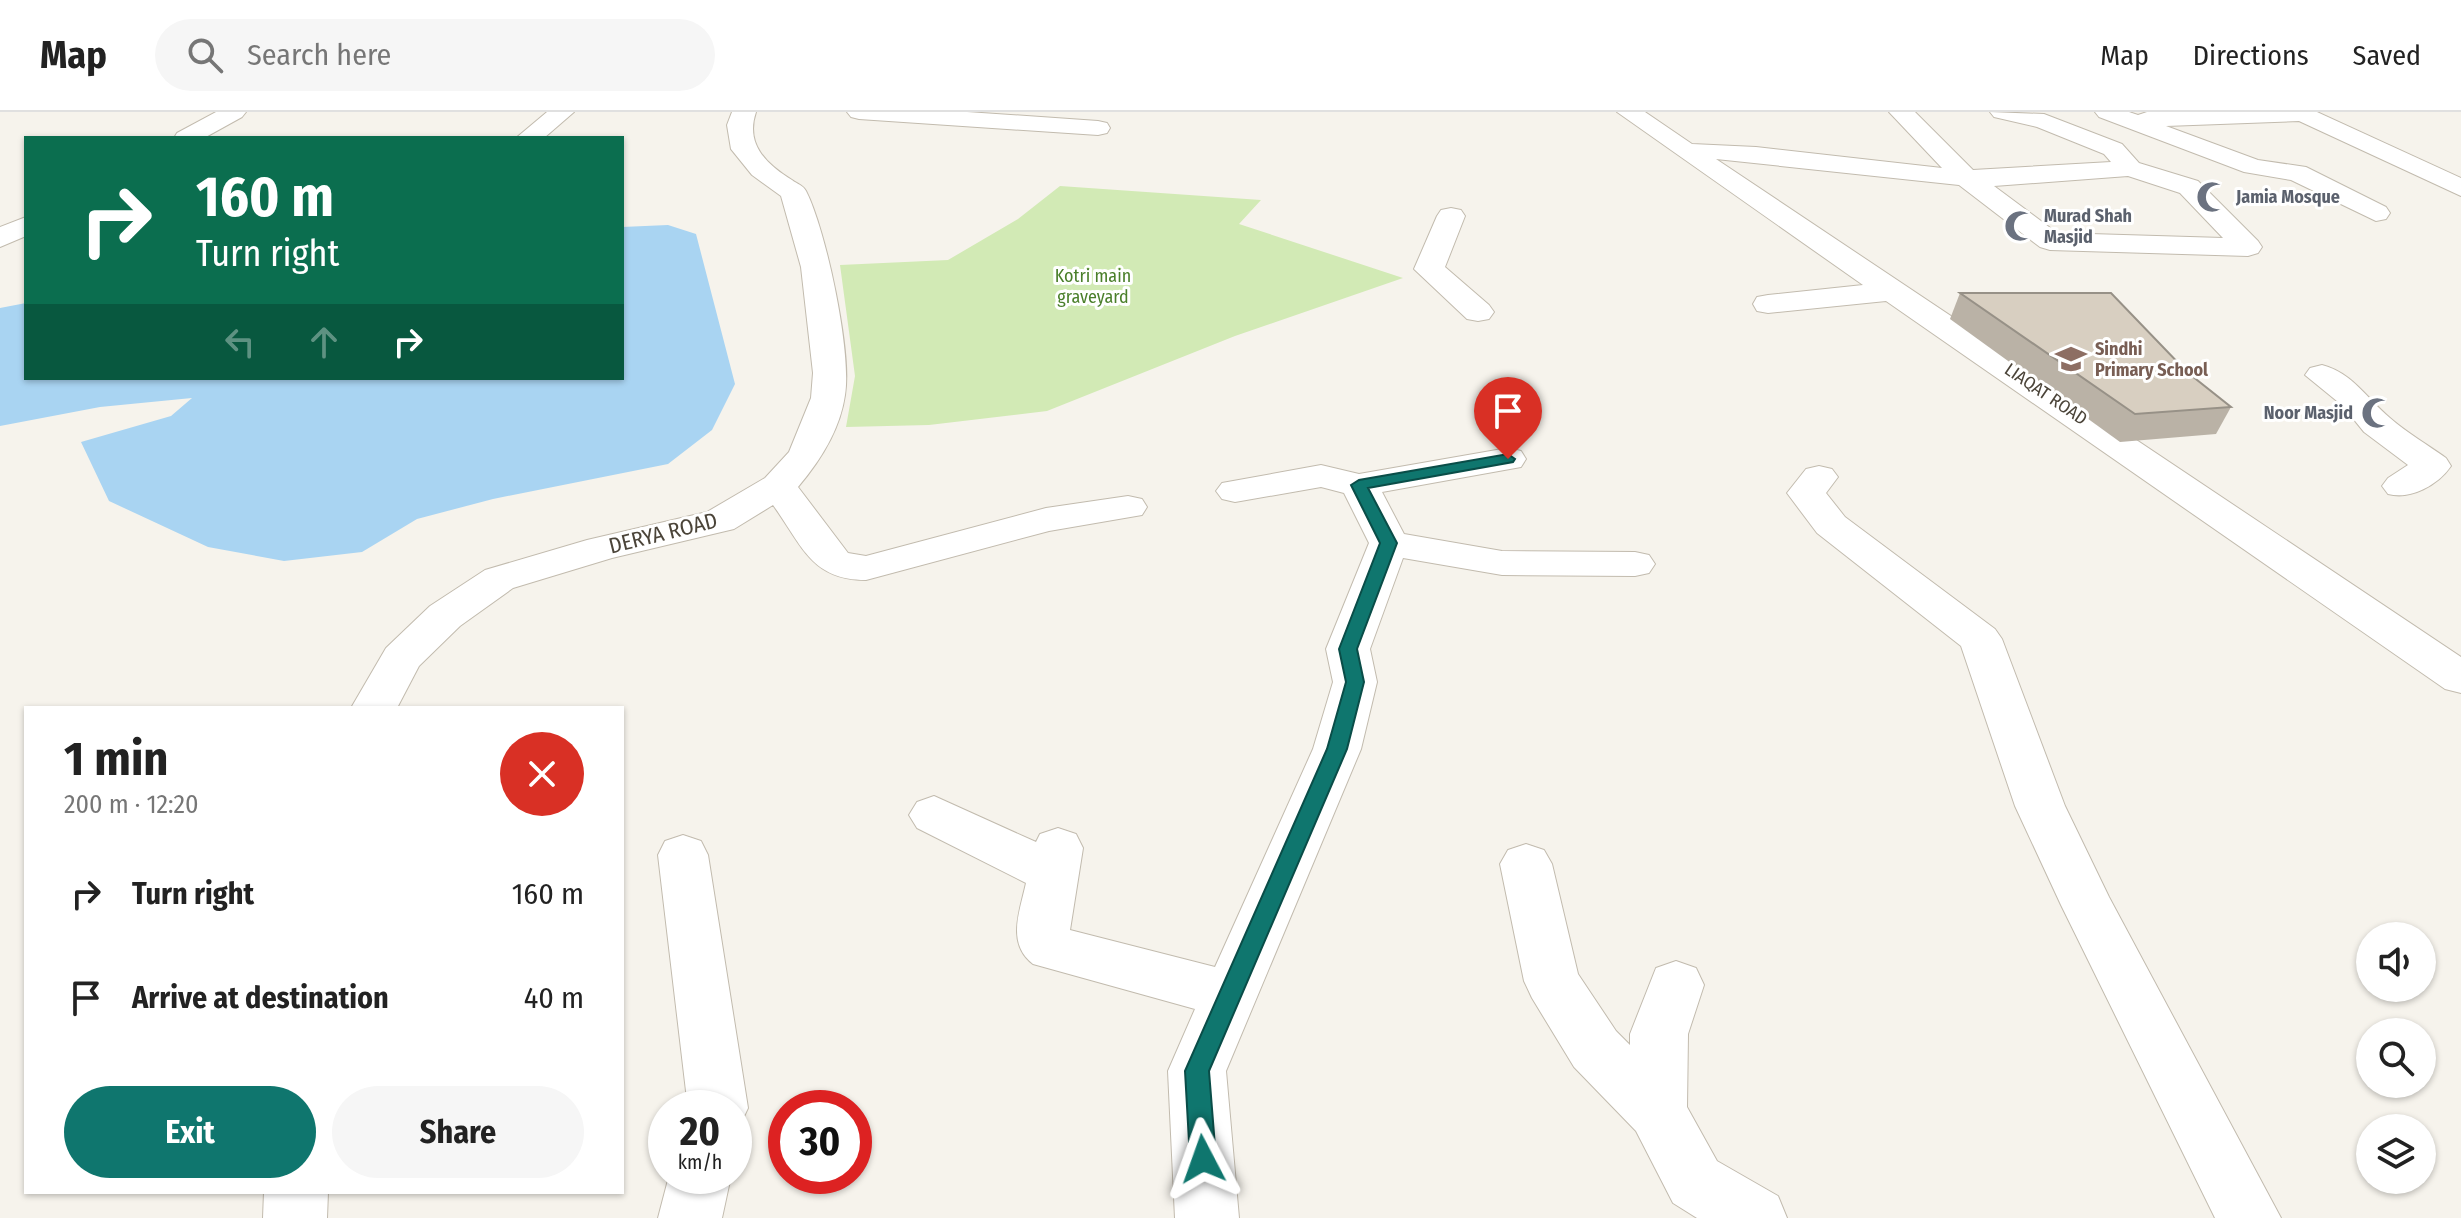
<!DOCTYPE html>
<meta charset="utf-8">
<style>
body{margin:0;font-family:"Fira Sans Condensed",sans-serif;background:#f6f6f6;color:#222;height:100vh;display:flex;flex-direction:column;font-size:30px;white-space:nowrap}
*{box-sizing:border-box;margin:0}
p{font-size:26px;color:#767676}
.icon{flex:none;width:44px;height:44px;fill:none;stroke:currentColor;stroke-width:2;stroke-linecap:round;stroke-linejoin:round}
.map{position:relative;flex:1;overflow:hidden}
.drawer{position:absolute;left:24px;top:594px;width:600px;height:488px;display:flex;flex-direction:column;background:#fff;border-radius:0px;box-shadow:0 2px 6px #0004}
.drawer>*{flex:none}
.guide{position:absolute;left:24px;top:24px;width:600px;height:244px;border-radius:0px;box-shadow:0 2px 6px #0004;background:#0b6e4f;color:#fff;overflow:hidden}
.controls{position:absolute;left:2356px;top:810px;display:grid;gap:16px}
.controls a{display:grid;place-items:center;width:80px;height:80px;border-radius:50%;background:#fff;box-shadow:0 2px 6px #0004;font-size:40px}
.speed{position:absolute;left:648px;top:978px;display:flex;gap:16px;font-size:40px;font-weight:700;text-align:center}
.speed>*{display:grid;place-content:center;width:104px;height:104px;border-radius:50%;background:#fff;box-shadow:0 2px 6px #0004;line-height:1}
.speed small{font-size:20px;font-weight:400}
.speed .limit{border:12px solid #d22;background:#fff;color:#111}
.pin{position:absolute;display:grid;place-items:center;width:68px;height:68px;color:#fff;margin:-82px -34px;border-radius:50% 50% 50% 0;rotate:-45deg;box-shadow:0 0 8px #0007}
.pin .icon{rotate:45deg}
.me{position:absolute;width:88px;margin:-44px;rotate:356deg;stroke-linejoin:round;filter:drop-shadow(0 0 6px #0008)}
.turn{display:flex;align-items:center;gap:28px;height:168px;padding:0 40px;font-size:36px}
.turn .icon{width:104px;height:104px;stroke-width:2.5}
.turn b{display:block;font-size:56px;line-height:68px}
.lanes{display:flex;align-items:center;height:76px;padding:0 40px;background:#0003;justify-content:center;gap:40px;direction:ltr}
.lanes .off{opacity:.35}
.round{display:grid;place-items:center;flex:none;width:84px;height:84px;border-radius:42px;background:#f6f6f6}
.headline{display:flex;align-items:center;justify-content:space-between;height:136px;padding:0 40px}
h1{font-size:48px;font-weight:700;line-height:60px}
.primary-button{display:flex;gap:16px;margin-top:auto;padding:16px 40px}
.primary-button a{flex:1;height:92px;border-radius:48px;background:#0f766e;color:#fff;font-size:32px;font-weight:700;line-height:92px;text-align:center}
.primary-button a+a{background:#f6f6f6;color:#222}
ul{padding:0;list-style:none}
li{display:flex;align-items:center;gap:24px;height:104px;padding:0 40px}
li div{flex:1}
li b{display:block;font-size:30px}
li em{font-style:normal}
header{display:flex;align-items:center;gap:48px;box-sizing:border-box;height:112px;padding:0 40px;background:#fff;border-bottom:2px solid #e0e0e0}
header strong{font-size:38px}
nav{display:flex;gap:44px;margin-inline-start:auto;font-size:28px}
.search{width:560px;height:72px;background:#f6f6f6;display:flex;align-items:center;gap:20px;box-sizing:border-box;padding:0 28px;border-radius:44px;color:#767676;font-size:30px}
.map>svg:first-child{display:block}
.green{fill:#d2eab5}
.water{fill:#a9d4f2}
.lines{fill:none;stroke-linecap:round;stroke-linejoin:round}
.minor-casing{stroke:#c2bbae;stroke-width:2}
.minor{fill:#fff;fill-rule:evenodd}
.wall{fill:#bab2a6}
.building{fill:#d8cfc1;stroke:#979187;stroke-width:2}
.route{fill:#0f766e;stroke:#0a4d48;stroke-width:2}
.labels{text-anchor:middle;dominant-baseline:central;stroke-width:6;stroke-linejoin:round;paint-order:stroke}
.far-worship-label{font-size:18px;font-weight:bold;fill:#5b616d;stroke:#fff;text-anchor:start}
.far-park-label{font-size:18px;fill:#4a7f2a;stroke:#fff}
.far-education-label{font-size:18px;font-weight:bold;fill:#785e54;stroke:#fff;text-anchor:start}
.far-street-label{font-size:18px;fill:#4b4439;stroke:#fff}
.street-label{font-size:22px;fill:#4b4439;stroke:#fff}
</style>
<header>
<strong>Map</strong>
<div class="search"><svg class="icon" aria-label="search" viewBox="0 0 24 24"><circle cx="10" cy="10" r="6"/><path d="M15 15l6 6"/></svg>Search here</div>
<nav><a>Map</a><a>Directions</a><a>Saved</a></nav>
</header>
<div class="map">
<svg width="2461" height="1106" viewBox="0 0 2461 1106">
<rect width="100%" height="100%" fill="#f6f3ec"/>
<path class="green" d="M 1060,74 L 1261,88 L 1239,112 L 1403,166 L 1235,224 L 1047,299 L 929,313 L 846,315 L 855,264 L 840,153 L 948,148 L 1018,107 Z"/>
<path class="water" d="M 668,113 L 696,122 L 735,272 L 712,318 L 668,352 L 493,387 L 417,407 L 362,440 L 284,449 L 208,435 L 109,389 L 81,330 L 171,304 L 192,286 L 100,295 L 0,314 L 0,196 L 26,191 L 26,266 L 622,266 L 622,115 Z"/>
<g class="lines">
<defs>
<path id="minor" d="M 216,0 L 246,0 L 242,5 L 204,26 L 174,26 L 177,21 Z
M 547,0 L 574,0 L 544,26 L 516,26 Z
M 732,0 L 756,0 C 745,32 766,52 792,68 C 797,72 803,73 806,79 C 826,118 852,241 845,283 C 840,318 820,349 798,375 L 848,441 L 866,444 L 1046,396 L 1128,384 L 1142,387 L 1147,395 L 1142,403 L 1049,419 L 866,468 C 811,468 802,433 773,393 L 734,417 L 612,446 L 513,476 L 460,514 L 419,554 L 397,596 L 351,596 L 386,536 L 430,494 L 485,458 L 587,428 L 707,400 L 765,366 L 789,340 L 811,286 L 813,261 L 801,155 L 781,84 L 752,63 L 731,37 L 727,13 Z
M 847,0 L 967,0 L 1098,9 L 1107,11 L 1110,16 L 1107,21 L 1098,23 L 859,7 L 851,5 Z
M 1617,0 L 1645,0 L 1692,32 L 1756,35 L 1942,56 L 1889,0 L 1915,0 L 1973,58 L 2111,50 L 2104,42 L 2037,15 L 1994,5 L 1990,0 L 2044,2 L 2122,32 L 2139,51 L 2198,69 L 2258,129 L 2262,135 L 2258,141 L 2248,144 L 2050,138 L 2040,135 L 1959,73 L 1716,47 L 2461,545 L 2461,581 L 2445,577 L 1886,189 L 1768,201 L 1757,199 L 1753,192 L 1757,185 L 1768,183 L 1863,173 ZM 2128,64 L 2180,81 L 2223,126 L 2057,121 L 1994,74 Z
M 2095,0 L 2129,0 L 2138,3 L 2147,0 L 2317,0 L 2461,66 L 2461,84 L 2299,9 L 2166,14 L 2258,48 L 2306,55 L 2386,95 L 2390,101 L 2386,107 L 2376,109 L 2291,68 L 2244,60 L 2099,5 Z
M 1451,96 L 1461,98 L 1465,104 L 1445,155 L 1489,193 L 1494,200 L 1489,207 L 1478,209 L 1467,207 L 1414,157 L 1437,104 L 1441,98 Z
M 26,105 L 26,124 L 0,135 L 0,115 Z
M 2322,253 C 2353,261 2367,287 2390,306 C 2407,321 2428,333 2446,346 L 2451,354 C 2438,373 2411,388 2388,382 L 2382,374 L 2388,366 L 2408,353 L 2364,320 L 2343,294 L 2305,263 L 2310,256 Z
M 1508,336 L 1521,339 L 1526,347 L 1521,355 L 1382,380 L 1404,422 L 1502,439 L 1635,440 L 1649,443 L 1655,452 L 1649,461 L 1635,464 L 1502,463 L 1403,446 L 1370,537 L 1377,570 L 1361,637 L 1226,959 L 1239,1106 L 1175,1106 L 1168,959 L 1195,897 L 1033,852 C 1006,831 1020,799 1026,771 L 917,716 L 909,703 L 917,690 L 934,684 L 1036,730 L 1040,722 L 1058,716 L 1076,722 L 1083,736 L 1070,818 L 1215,855 L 1313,637 L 1333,570 L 1326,537 L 1369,431 L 1344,381 L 1321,375 L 1235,390 L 1222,387 L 1216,379 L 1222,371 L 1321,353 L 1359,362 Z
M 1819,354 L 1832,357 L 1838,365 L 1826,381 L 1845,405 L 1995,517 L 2002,527 L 2065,694 L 2109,785 L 2281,1106 L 2215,1106 L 2061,793 L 2015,694 L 1961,534 L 1817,421 L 1787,381 L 1806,357 Z
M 683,723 L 701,729 L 708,743 L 748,996 L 739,1015 L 734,1017 L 734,996 L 688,996 L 658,743 L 665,729 Z
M 1526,732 L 1544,738 L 1552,752 L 1578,862 L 1616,919 L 1630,933 L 1630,922 L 1656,856 L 1676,849 L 1696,856 L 1704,873 L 1688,922 L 1687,995 L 1717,1049 L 1778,1084 L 1787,1106 L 1697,1106 L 1673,1091 L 1636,1019 L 1574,955 L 1532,886 L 1524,869 L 1500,752 L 1508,738 Z
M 669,1064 L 731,1064 L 722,1106 L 658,1106 Z
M 264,1080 L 328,1080 L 327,1106 L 263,1106 Z"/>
</defs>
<use href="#minor" class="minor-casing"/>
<use href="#minor" class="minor"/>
</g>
<path class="wall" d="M 1960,181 L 2231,295 L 2216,322 L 2120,330 L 1950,207 Z"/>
<path class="building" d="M 1960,181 L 2111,181 L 2187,260 L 2231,295 L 2135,302 Z"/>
<path class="route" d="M 1508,342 L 1515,347 L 1513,350 L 1368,376 L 1397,431 L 1357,537 L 1364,570 L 1347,637 L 1209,959 L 1216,1047 L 1212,1056 L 1203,1059 L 1194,1056 L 1190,1047 L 1185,959 L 1327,637 L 1346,570 L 1339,537 L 1380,431 L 1351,373 L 1359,368 Z"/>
<defs>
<symbol id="mosque-bare" viewBox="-9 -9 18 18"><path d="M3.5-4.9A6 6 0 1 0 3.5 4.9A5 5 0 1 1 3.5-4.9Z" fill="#6b7280" stroke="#fff" stroke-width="2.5" paint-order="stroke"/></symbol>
<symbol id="school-bare" viewBox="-9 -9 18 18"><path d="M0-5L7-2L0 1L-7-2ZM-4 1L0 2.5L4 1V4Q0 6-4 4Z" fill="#8d6e63" stroke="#fff" stroke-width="2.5" paint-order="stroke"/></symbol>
</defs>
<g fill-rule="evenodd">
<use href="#mosque-bare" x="2190" y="63" width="44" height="44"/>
<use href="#mosque-bare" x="1998" y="92" width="44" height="44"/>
<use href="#school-bare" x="2049" y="225" width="44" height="44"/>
<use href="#mosque-bare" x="2355" y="279" width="44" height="44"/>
</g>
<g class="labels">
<g class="far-worship-label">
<text x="2236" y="85">Jamia Mosque</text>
<text x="2044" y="104">Murad Shah<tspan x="2044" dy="21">Masjid</tspan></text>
<text x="2353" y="301" text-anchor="end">Noor Masjid</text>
</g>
<g class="far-park-label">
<text x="1093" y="164">Kotri main<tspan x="1093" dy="21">graveyard</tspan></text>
</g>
<g class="far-education-label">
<text x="2095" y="237">Sindhi<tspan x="2095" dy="21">Primary School</tspan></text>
</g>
<g class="far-street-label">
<text transform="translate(2046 282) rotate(34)">LIAQAT ROAD</text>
</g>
<g class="street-label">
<text transform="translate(663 421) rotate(-14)">DERYA ROAD</text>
</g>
</g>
</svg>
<div class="controls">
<a><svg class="icon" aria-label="sound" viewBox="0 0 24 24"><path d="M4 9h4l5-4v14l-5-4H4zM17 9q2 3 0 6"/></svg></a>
<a><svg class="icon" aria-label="search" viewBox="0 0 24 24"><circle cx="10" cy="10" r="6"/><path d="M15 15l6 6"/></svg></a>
<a><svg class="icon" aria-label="layers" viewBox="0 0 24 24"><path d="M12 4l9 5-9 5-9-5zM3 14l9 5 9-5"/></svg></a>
</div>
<div class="speed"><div>20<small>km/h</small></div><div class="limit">30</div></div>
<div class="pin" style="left:1508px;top:347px;background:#d93025"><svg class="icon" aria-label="arrive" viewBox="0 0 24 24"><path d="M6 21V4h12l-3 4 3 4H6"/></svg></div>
<svg class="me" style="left:1203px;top:1047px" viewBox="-20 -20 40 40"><path d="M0-17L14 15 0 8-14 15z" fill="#0f766e" stroke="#fff" stroke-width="4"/></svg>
<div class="guide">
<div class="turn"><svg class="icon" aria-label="right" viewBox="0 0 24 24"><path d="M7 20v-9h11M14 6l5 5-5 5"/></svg><div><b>160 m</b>Turn right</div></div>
<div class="lanes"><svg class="icon off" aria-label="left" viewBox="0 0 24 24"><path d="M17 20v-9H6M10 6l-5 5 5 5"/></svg><svg class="icon off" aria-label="ahead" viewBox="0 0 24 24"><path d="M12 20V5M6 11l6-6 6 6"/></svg><svg class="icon" aria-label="right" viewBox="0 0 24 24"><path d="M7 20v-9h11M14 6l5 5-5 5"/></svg></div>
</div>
<section class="drawer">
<div class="headline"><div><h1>1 min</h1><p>200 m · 12:20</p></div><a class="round" style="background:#d93025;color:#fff"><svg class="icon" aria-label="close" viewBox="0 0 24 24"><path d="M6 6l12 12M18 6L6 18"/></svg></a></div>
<ul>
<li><svg class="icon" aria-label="right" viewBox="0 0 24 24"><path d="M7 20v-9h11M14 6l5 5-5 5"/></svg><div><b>Turn right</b></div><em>160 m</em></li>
<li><svg class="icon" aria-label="arrive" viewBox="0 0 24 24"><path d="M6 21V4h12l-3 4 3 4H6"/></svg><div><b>Arrive at destination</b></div><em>40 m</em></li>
</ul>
<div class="primary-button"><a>Exit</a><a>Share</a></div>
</section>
</div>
